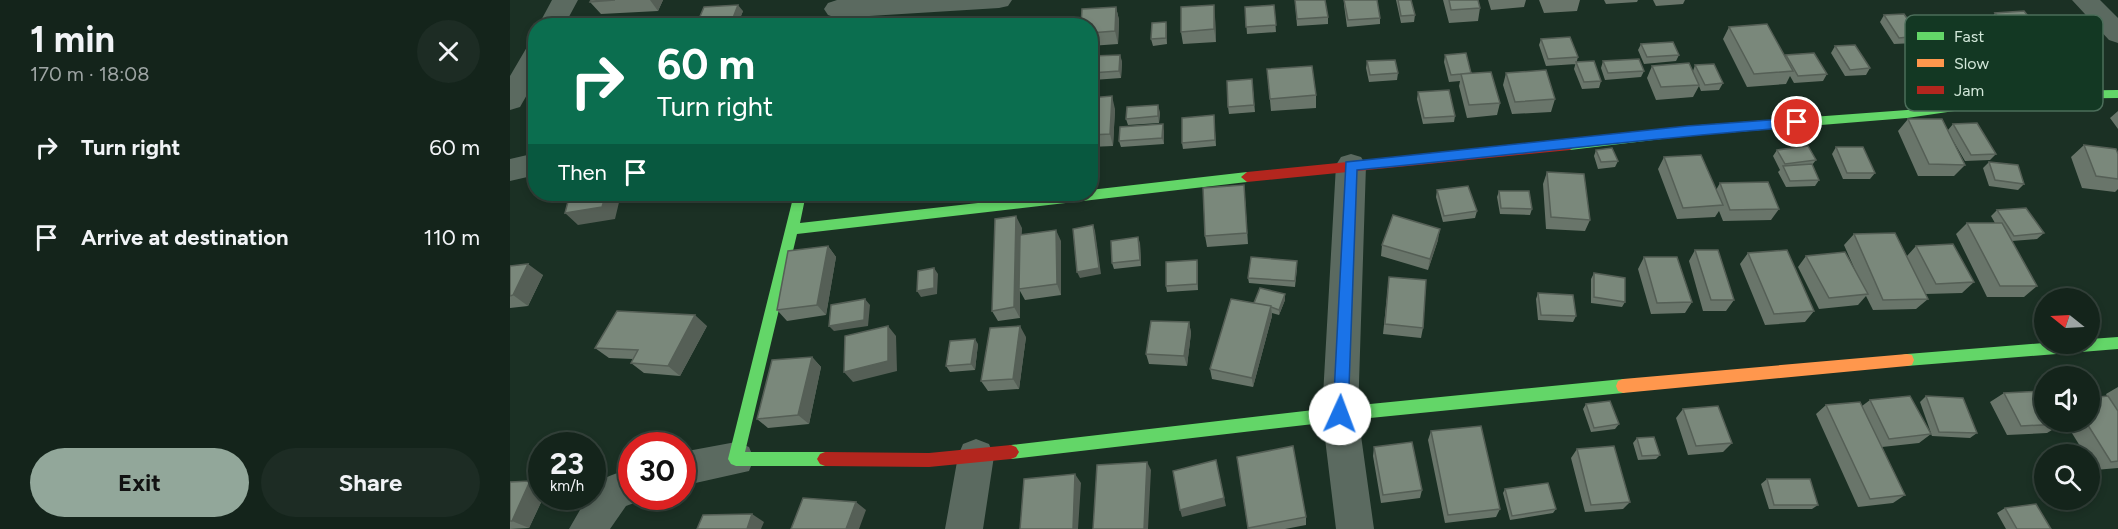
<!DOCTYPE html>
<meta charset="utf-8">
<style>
body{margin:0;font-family:Figtree,sans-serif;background:#1d2c24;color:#f1f3f6;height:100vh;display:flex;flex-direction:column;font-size:22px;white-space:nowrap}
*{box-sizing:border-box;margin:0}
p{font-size:20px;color:#9da4a3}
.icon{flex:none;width:33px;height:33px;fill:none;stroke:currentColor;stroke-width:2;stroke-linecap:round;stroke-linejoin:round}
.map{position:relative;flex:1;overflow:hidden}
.drawer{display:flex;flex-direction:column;background:#14241b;width:510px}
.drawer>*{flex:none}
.banner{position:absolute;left:18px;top:18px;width:570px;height:183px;border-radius:24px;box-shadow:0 3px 9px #0003,0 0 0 2px #33413a;background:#0b6e4f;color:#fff;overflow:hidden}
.needle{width:39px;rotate:288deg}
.fabs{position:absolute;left:1524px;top:288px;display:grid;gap:12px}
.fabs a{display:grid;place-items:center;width:66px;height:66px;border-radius:50%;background:#14241b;box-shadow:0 3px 9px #0003,0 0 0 2px #33413a;font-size:30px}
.speed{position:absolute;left:18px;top:432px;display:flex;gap:12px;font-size:30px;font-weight:700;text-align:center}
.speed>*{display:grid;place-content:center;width:78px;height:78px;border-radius:50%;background:#14241b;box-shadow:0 3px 9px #0003,0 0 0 2px #33413a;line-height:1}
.speed small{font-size:15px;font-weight:400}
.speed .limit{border:9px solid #d22;background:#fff;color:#111}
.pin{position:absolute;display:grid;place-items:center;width:51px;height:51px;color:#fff;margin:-26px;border:3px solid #fff;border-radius:50%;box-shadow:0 2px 6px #0007}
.me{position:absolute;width:66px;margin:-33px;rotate:2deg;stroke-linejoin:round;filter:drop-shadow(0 0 4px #0008)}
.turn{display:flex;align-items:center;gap:21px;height:126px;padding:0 30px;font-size:27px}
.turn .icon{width:78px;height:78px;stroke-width:2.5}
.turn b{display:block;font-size:42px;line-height:51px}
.then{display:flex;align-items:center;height:57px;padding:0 30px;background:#0003;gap:12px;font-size:22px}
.round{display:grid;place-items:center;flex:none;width:63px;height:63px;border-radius:32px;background:#1d2c24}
.head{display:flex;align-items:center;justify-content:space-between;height:102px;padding:0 30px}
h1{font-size:36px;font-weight:700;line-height:45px}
.cta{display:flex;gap:12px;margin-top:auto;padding:12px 30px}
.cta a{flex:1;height:69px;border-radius:36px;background:#92a79a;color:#111;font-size:24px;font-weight:700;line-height:69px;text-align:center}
.cta a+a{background:#1d2c24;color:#f1f3f6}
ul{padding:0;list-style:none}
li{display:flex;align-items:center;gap:18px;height:90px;padding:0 30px}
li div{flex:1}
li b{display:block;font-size:22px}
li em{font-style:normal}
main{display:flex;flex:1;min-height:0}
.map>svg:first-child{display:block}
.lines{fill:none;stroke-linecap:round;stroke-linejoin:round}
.street{fill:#5b6a60;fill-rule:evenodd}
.fast{fill:#63d668;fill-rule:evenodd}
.slow{fill:#ff974d;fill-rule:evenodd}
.jam{fill:#b3261e;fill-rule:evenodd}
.wall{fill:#69756a}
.shaded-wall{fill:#555f56}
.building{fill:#7a887b;stroke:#555f56;stroke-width:1.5}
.route{fill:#1a73e8;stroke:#114b97;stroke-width:1.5}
.key{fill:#133823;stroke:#4c6d5a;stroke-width:1.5}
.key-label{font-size:16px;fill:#d2e7d9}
</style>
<main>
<section class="drawer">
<div class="head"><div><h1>1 min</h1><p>170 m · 18:08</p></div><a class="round"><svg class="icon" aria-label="close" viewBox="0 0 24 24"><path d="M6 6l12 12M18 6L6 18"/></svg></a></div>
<ul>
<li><svg class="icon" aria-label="right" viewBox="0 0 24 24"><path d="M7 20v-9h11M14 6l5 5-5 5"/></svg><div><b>Turn right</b></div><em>60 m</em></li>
<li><svg class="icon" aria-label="arrive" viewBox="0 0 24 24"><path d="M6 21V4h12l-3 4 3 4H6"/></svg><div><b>Arrive at destination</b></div><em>110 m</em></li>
</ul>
<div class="cta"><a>Exit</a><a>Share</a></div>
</section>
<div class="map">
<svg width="1608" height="529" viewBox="0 0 1608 529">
<rect width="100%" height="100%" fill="#1b3024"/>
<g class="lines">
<path class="street" d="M 42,0 L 68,0 L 54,26 L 28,26 Z
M 327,0 L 502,0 L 498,6 L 489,8 L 327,18 L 318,15 L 314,9 L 318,3 Z
M 1562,0 L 1590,0 L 1608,18 L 1608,43 L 1599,40 Z
M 26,45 L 26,79 L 10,107 L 0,110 L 0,76 L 17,47 Z
M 26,153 L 26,175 L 0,181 L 0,159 Z
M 841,154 L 851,157 L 856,165 L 848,414 L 864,529 L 826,529 L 812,414 L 826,165 L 831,157 Z
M 466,439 L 479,444 L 484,456 L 473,529 L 435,529 L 448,456 L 453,444 Z
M 226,442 L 239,447 L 244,459 L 239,471 L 172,486 L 172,452 Z
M 122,468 L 122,496 L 136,496 L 135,499 L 116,506 L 100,529 L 59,529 L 78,496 L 82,496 C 82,478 107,474 122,468 Z"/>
<path class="fast" d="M 1608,90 L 1608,98 L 1526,99 L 1397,118 L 1177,136 L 1060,150 L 1054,145 L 1060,140 L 1177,126 L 1397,110 L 1526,91 Z
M 737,172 L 743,177 L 737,182 L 287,234 L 235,452 L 315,452 L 320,454 L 323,459 L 320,464 L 315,466 L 226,466 L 221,464 L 218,459 L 284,194 L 296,194 L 290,223 L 549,194 L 580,194 L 580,190 Z
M 1608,337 L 1608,349 L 1397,366 L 1392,365 L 1390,360 L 1392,355 L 1397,354 L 1534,343 L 1580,344 L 1580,339 Z
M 1113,379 L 1118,381 L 1120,386 L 1118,391 L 1113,393 L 830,421 L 501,459 L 496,457 L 493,452 L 496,447 L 501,445 L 830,407 Z"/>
<path class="slow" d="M 1397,354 L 1402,355 L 1404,360 L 1402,365 L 1397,366 L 1113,393 L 1108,391 L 1106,386 L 1108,381 L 1113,379 Z"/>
<path class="jam" d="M 1060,140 L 1066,145 L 1060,150 L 737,182 L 731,177 L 737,172 Z
M 501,445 L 506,447 L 509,452 L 506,457 L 501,459 L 419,467 L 315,466 L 310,464 L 307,459 L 310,454 L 315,452 L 419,453 Z"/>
</g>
<path class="wall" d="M 81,0 L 153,0 L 148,11 L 91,14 L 80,2 Z
M 785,0 L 818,17 L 818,24 L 787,26 Z
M 834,0 L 870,18 L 870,24 L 837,27 L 834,5 Z
M 886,0 L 901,0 L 905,15 L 904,22 L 891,23 Z
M 933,0 L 968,0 L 970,8 L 968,21 L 939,23 Z
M 978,0 L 1016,0 L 1014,7 L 981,10 Z
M 1029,0 L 1070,0 L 1067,11 L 1034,13 Z
M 1094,0 L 1128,0 L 1127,2 L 1096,4 Z
M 1143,0 L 1175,0 L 1173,4 L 1146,6 Z
M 764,5 L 766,32 L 737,34 L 735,7 Z
M 606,7 L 609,20 L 608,44 L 580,46 L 580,26 Z
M 233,11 L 228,23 L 265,21 L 268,26 L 186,26 Z
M 1485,13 L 1541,44 L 1530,57 L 1500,59 L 1475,26 Z
M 1374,15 L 1409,36 L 1405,43 L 1384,44 L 1370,22 Z
M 705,17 L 706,42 L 673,44 L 671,32 Z
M 656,22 L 657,29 L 657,44 L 643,46 L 641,39 Z
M 1441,25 L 1480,55 L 1474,62 L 1458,63 L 1436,32 Z
M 1219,27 L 1275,57 L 1276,55 L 1317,74 L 1313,81 L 1284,83 L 1280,76 L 1276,84 L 1237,87 L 1213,39 Z
M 1031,39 L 1068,57 L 1066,64 L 1036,66 L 1029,45 Z
M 1131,44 L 1169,55 L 1166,61 L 1134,64 L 1128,50 Z
M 1325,46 L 1360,68 L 1356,75 L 1335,76 L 1321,53 Z
M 935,55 L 961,73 L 990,103 L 987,115 L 957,118 L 949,86 L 950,81 L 939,82 L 934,62 Z
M 612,61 L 611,78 L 583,80 L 581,73 Z
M 857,61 L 888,73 L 887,80 L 859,82 L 856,68 Z
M 1093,61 L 1134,71 L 1131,77 L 1095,80 L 1091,68 Z
M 1066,62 L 1091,81 L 1089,88 L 1072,89 L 1064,69 Z
M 1185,65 L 1213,83 L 1209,90 L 1191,91 L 1189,86 L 1183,97 L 1146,100 L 1137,78 L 1142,66 L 1183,71 Z
M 757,69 L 806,95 L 806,108 L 761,111 Z
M 996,73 L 1045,99 L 1041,112 L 1002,114 L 993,85 Z
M 742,79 L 745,112 L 719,114 L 718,107 Z
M 908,92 L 945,116 L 944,122 L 913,124 L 907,99 Z
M 580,98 L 605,109 L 603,146 L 580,147 Z
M 1608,111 L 1608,129 L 1600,118 Z
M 650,112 L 649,123 L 618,125 L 616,119 Z
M 704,115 L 706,146 L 673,149 L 672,143 Z
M 1398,119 L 1438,130 L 1443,124 L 1486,154 L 1480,160 L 1455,161 L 1441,137 L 1455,165 L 1444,176 L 1408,176 L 1388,131 Z
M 654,131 L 654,144 L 611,147 L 609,141 Z
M 1574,145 L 1608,154 L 1608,189 L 1605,192 L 1572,188 L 1561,157 Z
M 1326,147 L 1365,173 L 1360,179 L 1333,179 L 1322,154 Z
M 1086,150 L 1108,161 L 1105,167 L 1088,169 L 1084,156 Z
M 1267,150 L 1306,160 L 1302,165 L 1309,180 L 1305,186 L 1276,187 L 1268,172 L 1270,170 L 1263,156 Z
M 1154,157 L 1206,190 L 1210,183 L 1269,209 L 1261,220 L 1213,221 L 1209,211 L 1205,217 L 1167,219 L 1148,169 Z
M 1479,162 L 1514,184 L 1508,190 L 1479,186 L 1473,168 Z
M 1037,172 L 1080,220 L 1075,231 L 1036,229 L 1033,184 Z
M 927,190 L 967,211 L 965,218 L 933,222 L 926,197 Z
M 989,191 L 1022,209 L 1020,215 L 990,214 L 987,197 Z
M 735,197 L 738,244 L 697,247 L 695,236 Z
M 1487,210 L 1534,233 L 1527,239 L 1502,241 L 1527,286 L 1514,297 L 1477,297 L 1446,234 L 1457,223 L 1485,223 L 1481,216 Z
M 512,228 L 511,234 L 551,241 L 551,295 L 515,300 L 510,291 L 510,318 L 488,321 L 482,311 Z
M 1344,234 L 1397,256 L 1406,246 L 1464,282 L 1452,293 L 1415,294 L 1418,299 L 1406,309 L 1363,310 L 1356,296 L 1348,305 L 1309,309 L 1288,267 L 1296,256 L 1346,272 L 1334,245 Z
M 928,240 L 918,270 L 871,256 L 872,245 Z
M 630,243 L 631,266 L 604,269 L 602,263 Z
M 318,246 L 326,257 L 316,315 L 277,321 L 267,310 Z
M 1185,250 L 1224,300 L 1216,311 L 1193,311 L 1179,261 Z
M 1238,253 L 1304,311 L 1295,322 L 1255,325 L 1230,264 Z
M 1134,257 L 1182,302 L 1175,313 L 1141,314 L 1128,269 Z
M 687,260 L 688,266 L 688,290 L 657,292 L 656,286 Z
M 0,266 L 33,275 L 18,306 L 0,308 Z
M 787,267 L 785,287 L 739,283 L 738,278 Z
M 1084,273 L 1115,302 L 1112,307 L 1081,303 L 1081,279 Z
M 878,287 L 913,328 L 911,338 L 873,334 Z
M 1028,293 L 1066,316 L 1063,322 L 1028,320 L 1026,299 Z
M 775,294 L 775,300 L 769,315 L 762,313 L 762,316 L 743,387 L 702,379 L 700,369 L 744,303 Z
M 679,322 L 681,333 L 677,366 L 639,364 L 636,354 Z
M 197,326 L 170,376 L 134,373 L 121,363 L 123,359 L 99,358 L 85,348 Z
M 516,337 L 509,389 L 478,391 L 471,381 Z
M 468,344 L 465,370 L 440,372 L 436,366 Z
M 302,357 L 311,367 L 299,424 L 258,428 L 247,419 Z
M 1608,387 L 1608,468 L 1585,470 L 1580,462 L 1580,454 L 1575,454 L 1555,422 L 1580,422 L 1597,396 L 1596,394 Z
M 1494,393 L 1552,424 L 1537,433 L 1497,435 L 1480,402 Z
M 1416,396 L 1467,433 L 1460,438 L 1422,436 L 1421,434 L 1409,443 L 1372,447 L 1395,495 L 1383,503 L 1348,507 L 1306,414 L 1316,405 L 1352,406 L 1360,400 L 1421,433 L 1410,402 Z
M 1076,404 L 1109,424 L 1105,429 L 1081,432 L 1073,409 Z
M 1173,409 L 1222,443 L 1213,452 L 1178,455 L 1166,418 Z
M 921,431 L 990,509 L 986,517 L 935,523 L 918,440 Z
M 1127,438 L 1150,455 L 1146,459 L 1128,460 L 1123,443 Z
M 864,447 L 912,490 L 910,498 L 871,503 L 863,456 Z
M 1067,449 L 1120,502 L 1113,509 L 1075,512 L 1061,458 Z
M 727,457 L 796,517 L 796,525 L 775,529 L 738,529 Z
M 1257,479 L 1308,505 L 1302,509 L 1259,509 L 1251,484 Z
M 20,481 L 32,486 L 32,496 L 34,496 L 19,528 L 0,529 L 0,482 Z
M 995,489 L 1046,509 L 1043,513 L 1000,520 L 993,493 Z
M 1495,508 L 1541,529 L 1496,529 L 1487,513 Z"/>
<path class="shaded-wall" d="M 140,0 L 153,0 L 148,11 Z
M 228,5 L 233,11 L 227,26 L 222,26 L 221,23 Z
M 704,5 L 705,17 L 706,42 L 704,29 Z
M 606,7 L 609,20 L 608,44 L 605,31 Z
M 106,18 L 112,25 L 111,26 L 102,26 Z
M 656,22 L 657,29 L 657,44 L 656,38 Z
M 610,55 L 612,61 L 611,78 L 609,71 Z
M 602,96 L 605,109 L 603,146 L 600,134 Z
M 648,105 L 650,112 L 649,123 L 648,116 Z
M 653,124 L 654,131 L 654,144 L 652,138 Z
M 96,194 L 111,194 L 105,219 L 68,225 L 55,213 Z
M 506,216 L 512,228 L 510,289 L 509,289 L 510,291 L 510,318 L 504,307 Z
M 583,225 L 585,231 L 591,274 L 570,278 L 567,272 Z
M 930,229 L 928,240 L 918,270 L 920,259 Z
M 546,230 L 551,241 L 551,295 L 547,284 Z
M 628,237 L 630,243 L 631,266 L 630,260 Z
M 318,246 L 326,257 L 316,315 L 307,305 Z
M 687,260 L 688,266 L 688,290 L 687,284 Z
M 18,264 L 33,275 L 18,306 L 3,295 Z
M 424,268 L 428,274 L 427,294 L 411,297 L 407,291 Z
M 775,294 L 775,300 L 769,315 L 769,310 Z
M 355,299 L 360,305 L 358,326 L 324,331 L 319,326 Z
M 761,306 L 762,316 L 743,387 L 742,378 Z
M 185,315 L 197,326 L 170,376 L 158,366 Z
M 679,322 L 681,333 L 677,366 L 674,356 Z
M 378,326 L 386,336 L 387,371 L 343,382 L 334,372 Z
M 510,326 L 516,337 L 509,389 L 503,379 Z
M 465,339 L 468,344 L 465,370 L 461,364 Z
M 302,357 L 311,367 L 299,424 L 288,415 Z
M 637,462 L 641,470 L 638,529 L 634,529 Z
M 708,469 L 716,506 L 672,517 L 670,510 Z
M 565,474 L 571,483 L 568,529 L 563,529 Z
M 20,481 L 32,486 L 32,496 L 34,496 L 19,528 L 2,521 Z
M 346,502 L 356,510 L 349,529 L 336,529 Z
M 242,514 L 254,522 L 251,529 L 237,529 Z"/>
<path class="building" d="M 81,0 L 105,0 L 80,2 Z
M 785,0 L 815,0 L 818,17 L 787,19 Z
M 834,0 L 867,0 L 870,18 L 838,20 Z
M 888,0 L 901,0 L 905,15 L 891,16 Z
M 939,0 L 968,0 L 970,8 L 941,10 Z
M 228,5 L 221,23 L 186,26 L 194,7 Z
M 704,5 L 704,29 L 671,32 L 671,7 Z
M 764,5 L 766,25 L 736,27 L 735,7 Z
M 606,7 L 605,31 L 580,33 L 580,26 L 571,26 L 572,9 Z
M 1514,11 L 1541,44 L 1511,46 L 1485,13 Z
M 1394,14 L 1409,36 L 1389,38 L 1374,15 Z
M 106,18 L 102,26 L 70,26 L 73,20 Z
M 484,19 L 483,26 L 454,26 L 455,21 Z
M 548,20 L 548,26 L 515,26 L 516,23 Z
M 265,21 L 263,26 L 227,26 L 228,23 Z
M 656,22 L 656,38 L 641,39 L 642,23 Z
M 1257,24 L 1283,71 L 1244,74 L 1219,27 Z
M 1060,37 L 1068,57 L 1038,59 L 1031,39 Z
M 1163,42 L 1169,55 L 1137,57 L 1131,44 Z
M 1345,45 L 1360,68 L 1340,70 L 1325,46 Z
M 956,53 L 961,73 L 941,75 L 935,55 Z
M 1304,53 L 1317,74 L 1288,76 L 1276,55 Z
M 610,55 L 609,71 L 581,73 L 582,56 Z
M 1129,59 L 1134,71 L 1098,73 L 1093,61 Z
M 885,60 L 888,73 L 860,75 L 857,61 Z
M 1084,61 L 1091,81 L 1074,82 L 1066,62 Z
M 1179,63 L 1189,85 L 1151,87 L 1142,66 Z
M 1204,64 L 1213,83 L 1195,85 L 1185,65 Z
M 802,66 L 806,95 L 760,99 L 757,69 Z
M 1036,70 L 1045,99 L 1005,102 L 996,73 Z
M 981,72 L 990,103 L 959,105 L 951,74 Z
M 742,79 L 744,105 L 718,107 L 717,81 Z
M 939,90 L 945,116 L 914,118 L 908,92 Z
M 602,96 L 600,134 L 580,135 L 580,98 Z
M 648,105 L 648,116 L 616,119 L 617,107 Z
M 704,115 L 705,140 L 672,143 L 672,118 Z
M 1398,119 L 1432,119 L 1455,165 L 1419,164 Z
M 1467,123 L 1486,154 L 1461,155 L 1443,124 Z
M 653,124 L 652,138 L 609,141 L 610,127 Z
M 1574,145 L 1606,149 L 1608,154 L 1608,179 L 1586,176 Z
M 1298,146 L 1306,160 L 1275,164 L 1267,150 Z
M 1326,147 L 1353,147 L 1365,173 L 1337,173 Z
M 1102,148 L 1108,161 L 1091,162 L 1086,150 Z
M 1191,155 L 1213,205 L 1173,208 L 1154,157 Z
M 1479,162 L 1508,165 L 1514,184 L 1485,180 Z
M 1302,164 L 1309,180 L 1280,181 L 1273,166 Z
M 1037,172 L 1074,174 L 1080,220 L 1041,217 Z
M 1258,182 L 1269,209 L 1220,210 L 1210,183 Z
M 734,185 L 737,233 L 695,236 L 693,188 Z
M 958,186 L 967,211 L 934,216 L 927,190 Z
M 989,191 L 1019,191 L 1022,209 L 991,208 Z
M 60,194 L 96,194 L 92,207 L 55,213 Z
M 1516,208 L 1534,233 L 1504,236 L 1487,210 Z
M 883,215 L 930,229 L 920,259 L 872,245 Z
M 506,216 L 504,307 L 482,311 L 485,219 Z
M 1457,223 L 1492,223 L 1527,286 L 1490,286 Z
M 583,225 L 589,268 L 567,272 L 563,229 Z
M 546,230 L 547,284 L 509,289 L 510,235 Z
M 1385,233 L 1418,299 L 1373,300 L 1344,234 Z
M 628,237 L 630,260 L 602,263 L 601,241 Z
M 1443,244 L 1464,282 L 1426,284 L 1406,246 Z
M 318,246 L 307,305 L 267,310 L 278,251 Z
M 1185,250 L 1208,250 L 1224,300 L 1201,300 Z
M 1277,250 L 1304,311 L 1264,314 L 1238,253 Z
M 1335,252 L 1358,294 L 1319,298 L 1296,256 Z
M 741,257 L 787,261 L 785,281 L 738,278 Z
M 1134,257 L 1167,257 L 1182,302 L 1147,303 Z
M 687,260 L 687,284 L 656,286 L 656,262 Z
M 18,264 L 3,295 L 0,296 L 0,266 Z
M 424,268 L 424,288 L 407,291 L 408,271 Z
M 1084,273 L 1115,278 L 1115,302 L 1084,297 Z
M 879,277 L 916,280 L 913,328 L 875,324 Z
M 750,288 L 775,294 L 769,310 L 761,307 L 761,306 L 744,303 Z
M 1028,293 L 1063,295 L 1066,316 L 1031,315 Z
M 355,299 L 354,320 L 319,326 L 321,305 Z
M 721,299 L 761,306 L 742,378 L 700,369 Z
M 107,311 L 185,315 L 158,366 L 121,363 L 128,350 L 85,348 Z
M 641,321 L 679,322 L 674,356 L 636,354 Z
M 378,326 L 378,361 L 334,372 L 335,336 Z
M 510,326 L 503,379 L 471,381 L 480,328 Z
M 465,339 L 461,364 L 436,366 L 440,341 Z
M 302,357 L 288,415 L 247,419 L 262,360 Z
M 1534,391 L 1534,422 L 1551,422 L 1552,424 L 1511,426 L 1494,393 Z
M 1400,396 L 1421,434 L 1379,439 L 1360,400 Z
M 1416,396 L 1453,398 L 1467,433 L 1429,432 Z
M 1598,396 L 1608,411 L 1608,461 L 1601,462 L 1576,422 L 1580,422 L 1580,398 Z
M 1100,401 L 1109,424 L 1084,428 L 1076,404 Z
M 1350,402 L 1395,495 L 1360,499 L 1316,405 Z
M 1208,406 L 1222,443 L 1186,446 L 1173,409 Z
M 971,426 L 990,509 L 938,515 L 921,431 Z
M 1144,437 L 1150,455 L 1132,456 L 1127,438 Z
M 902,442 L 912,490 L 873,495 L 864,447 Z
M 783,446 L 796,517 L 738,528 L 727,457 Z
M 1104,446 L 1120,502 L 1081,505 L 1067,449 Z
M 706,460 L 714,498 L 670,510 L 663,471 Z
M 637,462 L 634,529 L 583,529 L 587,465 Z
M 565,474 L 563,529 L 510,529 L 514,479 Z
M 1257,479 L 1300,479 L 1308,505 L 1264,505 Z
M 20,481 L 2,521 L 0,521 L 0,482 Z
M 1038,483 L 1046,509 L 1002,516 L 995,489 Z
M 293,498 L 346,502 L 336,529 L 281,529 Z
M 1526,504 L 1541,529 L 1507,529 L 1495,508 Z
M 242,514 L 237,529 L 187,529 L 193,515 Z"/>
<path class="route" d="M 1287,118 L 1293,122 L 1287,127 C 1140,138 994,156 847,170 L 838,414 L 836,419 L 825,419 L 823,414 L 836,162 L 1177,126 Z"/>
<rect x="1395" y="15" width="198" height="96" rx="9" class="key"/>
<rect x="1407" y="32" width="27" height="8" fill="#63d668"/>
<rect x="1407" y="59" width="27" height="8" fill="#ff974d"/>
<rect x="1407" y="86" width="27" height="8" fill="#b3261e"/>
<g class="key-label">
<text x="1444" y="42">Fast</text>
<text x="1444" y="69">Slow</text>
<text x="1444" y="96">Jam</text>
</g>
</svg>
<div class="fabs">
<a><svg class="needle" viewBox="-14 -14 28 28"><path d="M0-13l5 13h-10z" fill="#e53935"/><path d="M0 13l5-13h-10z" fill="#9da4a3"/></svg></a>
<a><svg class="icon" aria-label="sound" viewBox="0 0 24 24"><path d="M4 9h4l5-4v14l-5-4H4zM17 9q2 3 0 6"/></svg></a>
<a><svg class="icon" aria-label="search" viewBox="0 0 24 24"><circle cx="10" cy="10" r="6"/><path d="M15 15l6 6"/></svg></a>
</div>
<div class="speed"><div>23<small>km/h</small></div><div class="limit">30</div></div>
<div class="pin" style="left:1287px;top:122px;background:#d93025"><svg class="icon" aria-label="arrive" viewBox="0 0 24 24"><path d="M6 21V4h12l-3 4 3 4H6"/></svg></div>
<svg class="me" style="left:830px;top:414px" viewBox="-20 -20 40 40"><circle r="19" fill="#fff"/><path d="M0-13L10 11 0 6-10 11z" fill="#1a73e8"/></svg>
<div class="banner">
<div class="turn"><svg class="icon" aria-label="right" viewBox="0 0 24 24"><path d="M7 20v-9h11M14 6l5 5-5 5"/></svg><div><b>60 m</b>Turn right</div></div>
<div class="then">Then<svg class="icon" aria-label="arrive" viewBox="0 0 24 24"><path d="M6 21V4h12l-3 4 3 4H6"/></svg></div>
</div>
</div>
</main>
